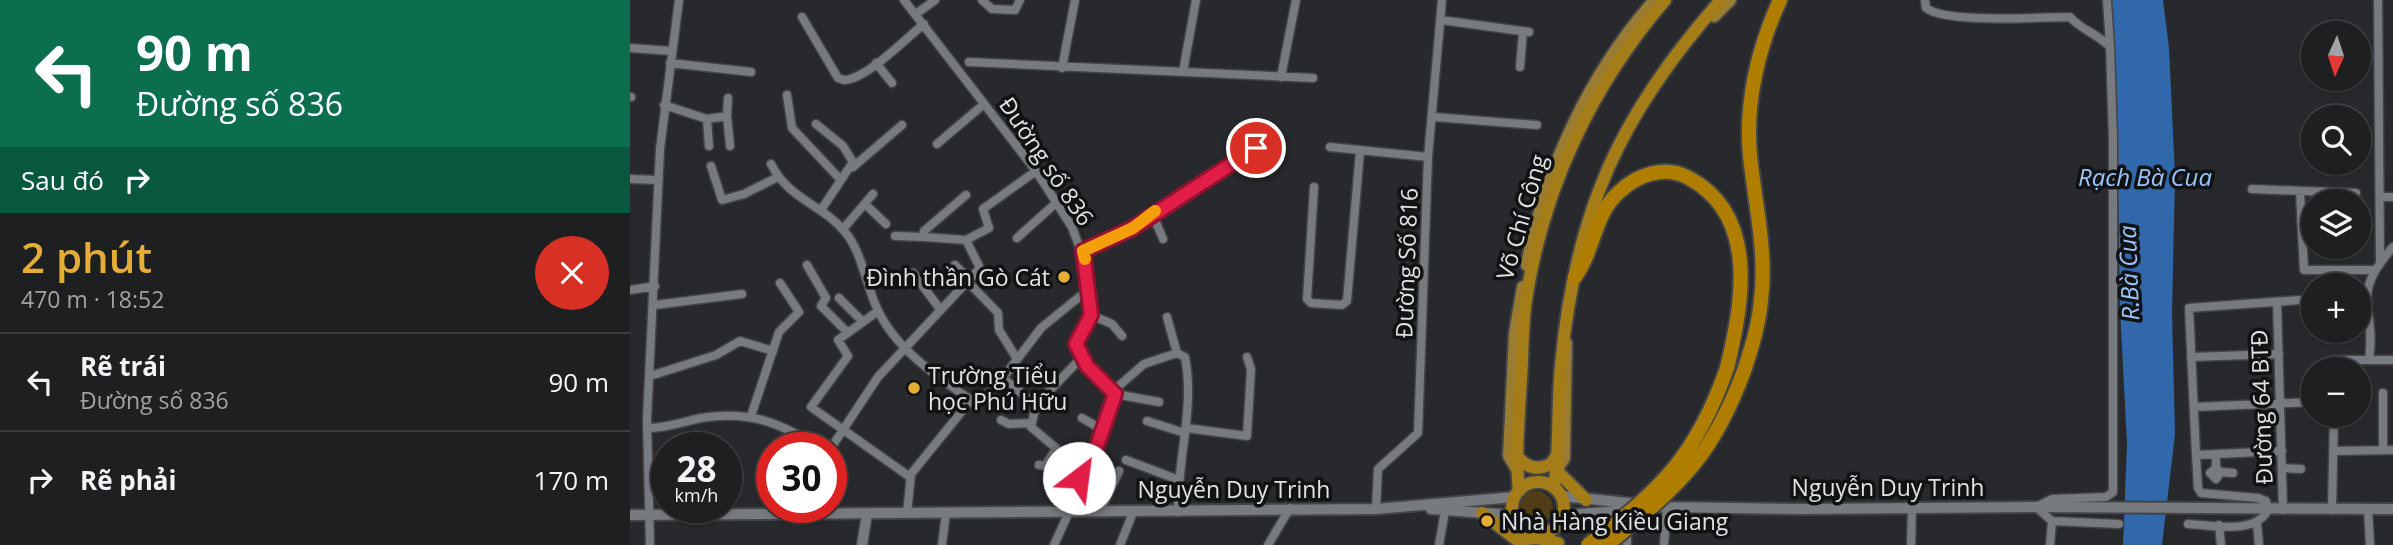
<!DOCTYPE html>
<html lang="vi">
<meta charset="utf-8">
<style>
body{margin:0;font-family:"Open Sans",sans-serif;background:#2a2c2e;color:#f1f3f6;height:100vh;display:flex;flex-direction:column;font-size:26px;white-space:nowrap}
*{box-sizing:border-box;margin:0}
p{font-size:23px;color:#a0a2a5}
.icon{flex:none;width:38px;height:38px;fill:none;stroke:currentColor;stroke-width:2;stroke-linecap:round;stroke-linejoin:round}
.map{position:relative;flex:1;overflow:hidden}
.panel{display:flex;flex-direction:column;background:#1d1f21;width:630px}
.panel>*{flex:none}
.guide{background:#0b6e4f;color:#fff;overflow:hidden}
.needle{width:46px;rotate:183deg}
.fabs{position:absolute;left:1671px;top:21px;display:grid;gap:14px}
.fabs a{display:grid;place-items:center;width:70px;height:70px;border-radius:50%;background:#1d1f21;box-shadow:0 2px 5px #0004,0 0 0 2px #3b3d3f;font-size:35px}
.speed{position:absolute;left:21px;top:432px;display:flex;gap:14px;font-size:35px;font-weight:700;text-align:center}
.speed>*{display:grid;place-content:center;width:91px;height:91px;border-radius:50%;background:#1d1f21;box-shadow:0 2px 5px #0004,0 0 0 2px #3b3d3f;line-height:1}
.speed small{font-size:18px;font-weight:400}
.speed .limit{border:10px solid #d22;background:#fff;color:#111}
.pin{position:absolute;display:grid;place-items:center;width:60px;height:60px;color:#fff;margin:-30px;border:4px solid #fff;border-radius:50%;box-shadow:0 2px 7px #0007}
.me{position:absolute;width:77px;margin:-38px;rotate:30deg;stroke-linejoin:round;filter:drop-shadow(0 0 5px #0008)}
.turn{display:flex;align-items:center;gap:24px;height:147px;padding:0 21px;font-size:32px}
.turn .icon{width:91px;height:91px;stroke-width:2.5}
.turn b{display:block;font-size:49px;line-height:60px}
.then{display:flex;align-items:center;height:66px;padding:0 21px;background:#0003;gap:14px;font-size:26px}
.round{display:grid;place-items:center;flex:none;width:74px;height:74px;border-radius:37px;background:#2a2c2e}
.headline{display:flex;align-items:center;justify-content:space-between;height:119px;padding:0 21px}
h1{font-size:42px;font-weight:600;line-height:52px;color:#e6ad36}
ul{padding:0;list-style:none}
li{display:flex;align-items:center;gap:21px;height:98px;padding:0 21px;border-top:2px solid #3b3d3f}
li div{flex:1}
li b{display:block;font-size:26px}
li em{font-style:normal}
main{display:flex;flex:1;min-height:0}
.map>svg:first-child{display:block}
.green{fill:#503c15}
.water{fill:#3168ac}
.lines{fill:none;stroke-linecap:round;stroke-linejoin:round}
.minor-casing{stroke:#424446;stroke-width:11}
.tertiary-casing{stroke:#424446;stroke-width:13}
.secondary-casing{stroke:#424446;stroke-width:14}
.primary-casing{stroke:#424446;stroke-width:16}
.trunk-casing{stroke:#424446;stroke-width:16}
.motorway-casing{stroke:#424446;stroke-width:18}
.minor{stroke:#777a7e;stroke-width:8}
.tertiary{stroke:#777a7e;stroke-width:10}
.secondary{stroke:#777a7e;stroke-width:10}
.primary{stroke:#997c32;stroke-width:12}
.trunk{stroke:#a47d19;stroke-width:12}
.motorway{stroke:#af7e00;stroke-width:14}
.motorway-bridge-casing{stroke:#424446;stroke-width:18;stroke-linecap:butt}
.motorway-bridge{stroke:#af7e00;stroke-width:14}
.route-casing{stroke:#92132f;stroke-width:18}
.route{stroke:#e11d48;stroke-width:12}
.slow{stroke:#f59e0b;stroke-width:12}
.poi-dot{fill:#e6ad36;stroke:#111213;stroke-width:2.5}
.labels{text-anchor:middle;dominant-baseline:central;stroke-width:7;stroke-linejoin:round;paint-order:stroke}
.street-label{font-size:23px;fill:#e0e1e3;stroke:#111213}
.poi-label{font-size:23px;fill:#e0e1e3;stroke:#111213;text-anchor:start}
.water-label{font-size:24px;font-style:italic;fill:#9ac5fc;stroke:#111213}
</style>
<main>
<section class="panel">
<div class="guide">
<div class="turn"><svg class="icon" aria-label="left" viewBox="0 0 24 24"><path d="M17 20v-9H6M10 6l-5 5 5 5"/></svg><div><b>90 m</b>Đường số 836</div></div>
<div class="then">Sau đó<svg class="icon" aria-label="right" viewBox="0 0 24 24"><path d="M7 20v-9h11M14 6l5 5-5 5"/></svg></div>
</div>
<div class="headline"><div><h1>2 phút</h1><p>470 m · 18:52</p></div><a class="round" style="background:#d93025;color:#fff"><svg class="icon" aria-label="close" viewBox="0 0 24 24"><path d="M6 6l12 12M18 6L6 18"/></svg></a></div>
<ul>
<li><svg class="icon" aria-label="left" viewBox="0 0 24 24"><path d="M17 20v-9H6M10 6l-5 5 5 5"/></svg><div><b>Rẽ trái</b><p>Đường số 836</p></div><em>90 m</em></li>
<li><svg class="icon" aria-label="right" viewBox="0 0 24 24"><path d="M7 20v-9h11M14 6l5 5-5 5"/></svg><div><b>Rẽ phải</b></div><em>170 m</em></li>
</ul>
</section>
<div class="map">
<svg width="1763" height="545" viewBox="0 0 1763 545">
<rect width="100%" height="100%" fill="#27292c"/>
<path class="green" d="M889 508a17 17 0 1 1 34 0a17 17 0 1 1-34 0Z"/>
<path class="water" d="M 1481,0 L 1533,0 L 1539,48 L 1545,176 L 1542,314 L 1545,434 L 1532,545 L 1493,545 L 1497,444 L 1490,309 L 1487,126 Z"/>
<g class="lines">
<defs>
<path id="minor" d="M 274,0 L 406,171 L 442,227 L 458,271 L 461,313 L 446,344 L 457,366 L 485,394 C 479,439 447,464 445,510
M 352,0 L 362,9 L 385,10 L 390,0
M 1295,0 L 1296,8 C 1317,24 1410,17 1440,17 C 1451,30 1468,34 1480,47 L 1483,138 L 1483,492 L 1476,497 L 1422,499 L 1406,507 L 1422,521 L 1489,524
M 1477,0 L 1480,47
M 1748,0 L 1750,262
M 286,14 L 305,0
M 172,17 L 208,78 L 214,80 C 236,80 276,38 294,24
M 811,20 L 899,32
M 0,48 L 42,51
M 339,62 L 683,78
M 40,63 L 121,72
M 246,63 L 262,83
M 890,67 L 893,31
M 432,68 L 445,0
M 553,72 L 566,0
M 651,77 L 666,0
M 157,95 L 162,128 L 210,179
M 0,97 L 1,97
M 34,105 L 77,119 L 79,146
M 97,116 L 98,98
M 804,117 L 907,125
M 77,119 L 97,116 L 100,146
M 186,124 L 213,146 L 223,162 L 191,210
M 307,144 L 354,104
M 700,147 L 798,157
M 141,164 C 159,200 191,203 215,232 C 231,250 236,284 246,306 C 263,347 306,376 341,400
M 81,166 L 92,200 L 114,194 L 148,177
M 223,167 L 272,125
M 0,179 L 28,180
M 684,187 L 677,299 L 681,303 L 712,305 L 717,301 L 730,151
M 1622,189 L 1726,193
M 1670,192 L 1674,270 L 1743,270
M 336,195 L 294,231 L 294,237 L 336,240 L 359,228 L 353,209 L 406,171
M 1750,197 L 1763,197
M 235,204 L 256,224
M 522,213 L 533,239
M 1671,221 L 1684,221
M 213,229 L 243,194
M 265,236 L 294,237
M 387,238 L 427,202
M 453,251 L 503,228 L 634,143
M 177,265 L 196,298 L 191,306 L 217,332
M 325,265 L 339,279
M 283,273 L 310,309
M 337,281 L 368,313 L 369,330 L 387,359
M 0,290 L 25,286
M 209,298 L 233,322
M 1647,302 L 1653,510
M 25,305 L 112,294
M 248,311 L 208,340 L 218,356 L 181,407 L 280,477
M 461,315 L 482,324 L 492,336
M 537,317 L 547,353
M 1561,357 L 1649,354
M 1739,360 C 1747,304 1718,298 1763,247
M 1704,369 L 1704,360 L 1763,360
M 20,376 L 86,355 L 110,341 L 143,351
M 373,378 L 406,405 L 401,427 L 453,471
M 483,391 L 514,364 L 547,353 L 555,357 C 565,408 547,460 548,512
M 485,394 L 529,402
M 341,400 L 363,391 L 411,328 L 459,289
M 406,405 L 451,358
M 1564,407 L 1684,402
M 121,416 L 149,332 L 169,312 L 150,283
M 452,418 L 473,430
M 371,420 L 379,424 L 400,423
M 517,421 L 555,433
M 17,428 C 37,428 52,422 71,418 C 123,410 148,423 191,448
M 556,428 L 617,436 L 621,369 L 617,357
M 201,448 L 248,377 L 350,268 L 336,240
M 1753,450 L 1753,393
M 1652,451 L 1566,455 L 1559,308 L 1684,299
M 1703,451 L 1763,450
M 1586,454 L 1586,468 L 1591,472 L 1586,479 L 1580,473 L 1586,468
M 496,460 L 549,480
M 409,465 L 415,466 L 426,449
M 1652,468 L 1671,469
M 1591,472 L 1603,473
M 746,509 L 748,469 L 788,433 L 798,157 L 812,0
M 1738,509 L 1740,545
M 471,510 L 489,471
M 1702,510 L 1704,415
M 277,514 L 281,474 L 341,400
M 1627,523 L 1629,545
M 1558,524 C 1583,525 1625,535 1638,510 L 1636,501 L 1628,498 L 1571,493 L 1568,488 L 1566,455
M 1589,525 L 1591,545
M 20,545 L 17,419 L 30,149 L 49,0
M 312,545 L 316,513
M 424,545 L 440,510
M 490,545 L 504,510
M 638,545 L 660,508
M 809,545 L 815,511
M 997,545 L 997,527
M 1034,545 L 1037,507
M 1281,545 L 1282,508
M 1420,545 L 1422,521"/>
<path id="tertiary" d="M 232,545 L 237,514"/>
<path id="secondary" d="M 931,496 L 1037,507 L 1173,509 L 1406,507 L 1763,509
M 801,509 L 883,515
M 0,515 L 746,509 L 885,497
M 934,515 L 1003,510"/>
<path id="primary" d="M 1084,16 L 1100,0
M 897,265 C 915,170 960,73 1025,0
M 887,469 L 879,456 L 885,333 L 893,287
M 926,470 L 934,458 L 936,343"/>
<path id="trunk" d="M 886,454 C 895,468 907,471 921,464 L 927,455
M 926,470 L 956,500
M882 508a26 26 0 1 1 52 0a26 26 0 1 1-52 0Z
M 924,488 C 930,447 927,406 931,365 C 945,212 990,114 1091,0
M 889,491 C 885,454 889,417 891,379 C 893,353 892,326 896,300 C 913,188 962,85 1035,0
M 852,513 L 887,540 L 907,538 L 928,543"/>
<path id="motorway" d="M 945,277 C 964,251 964,214 989,192 C 1007,175 1034,165 1057,177 C 1129,214 1113,302 1097,368
M 1115,368 C 1122,346 1129,324 1131,300 C 1137,253 1125,203 1120,156 C 1115,103 1128,48 1150,0"/>
</defs>
<use href="#minor" class="minor-casing"/>
<use href="#tertiary" class="tertiary-casing"/>
<use href="#secondary" class="secondary-casing"/>
<use href="#primary" class="primary-casing"/>
<use href="#trunk" class="trunk-casing"/>
<use href="#motorway" class="motorway-casing"/>
<use href="#minor" class="minor"/>
<use href="#tertiary" class="tertiary"/>
<use href="#secondary" class="secondary"/>
<use href="#primary" class="primary"/>
<use href="#trunk" class="trunk"/>
<use href="#motorway" class="motorway"/>
<defs>
<path id="motorway-bridge" d="M 958,545 C 1031,489 1066,457 1097,368
M 977,545 C 1049,485 1082,459 1115,368"/>
</defs>
<use href="#motorway-bridge" class="motorway-bridge-casing"/>
<use href="#motorway-bridge" class="motorway-bridge"/>
</g>
<g class="lines">
<defs>
<path id="route" d="M 449,478 L 467,446 L 485,394 L 457,366 L 446,344 L 461,315 L 453,251 L 503,228 L 626,148"/>
</defs>
<use href="#route" class="route-casing"/>
<use href="#route" class="route"/>
<path class="slow" d="M 455,259 L 453,251 L 503,228 L 525,211"/>
</g>
<g class="poi-dot">
<circle cx="434" cy="277" r="7"/>
<circle cx="284" cy="388" r="7"/>
<circle cx="857" cy="521" r="7"/>
</g>
<g class="labels">
<g class="street-label">
<text transform="translate(417 161) rotate(56)">Đường số 836</text>
<text transform="translate(891 217) rotate(-74)">Võ Chí Công</text>
<text transform="translate(776 263) rotate(-88)">Đường Số 816</text>
<text transform="translate(1631 407) rotate(-92)">Đường 64 BTĐ</text>
<text x="1258" y="487">Nguyễn Duy Trinh</text>
<text x="604" y="489">Nguyễn Duy Trinh</text>
</g>
<g class="poi-label">
<text x="420" y="277" text-anchor="end">Đình thần Gò Cát</text>
<text x="298" y="375">Trường Tiểu<tspan x="298" dy="26">học Phú Hữu</tspan></text>
<text x="871" y="521">Nhà Hàng Kiều Giang</text>
</g>
<g class="water-label">
<text x="1515" y="176">Rạch Bà Cua</text>
<text transform="translate(1498 273) rotate(-92)">R.Bà Cua</text>
</g>
</g>
</svg>
<div class="fabs">
<a><svg class="needle" viewBox="-14 -14 28 28"><path d="M0-13l5 13h-10z" fill="#e53935"/><path d="M0 13l5-13h-10z" fill="#a0a2a5"/></svg></a>
<a><svg class="icon" aria-label="search" viewBox="0 0 24 24"><circle cx="10" cy="10" r="6"/><path d="M15 15l6 6"/></svg></a>
<a><svg class="icon" aria-label="layers" viewBox="0 0 24 24"><path d="M12 4l9 5-9 5-9-5zM3 14l9 5 9-5"/></svg></a>
<a>+</a>
<a>−</a>
</div>
<div class="speed"><div>28<small>km/h</small></div><div class="limit">30</div></div>
<div class="pin" style="left:626px;top:148px;background:#d93025"><svg class="icon" aria-label="arrive" viewBox="0 0 24 24"><path d="M6 21V4h12l-3 4 3 4H6"/></svg></div>
<svg class="me" style="left:449px;top:478px" viewBox="-20 -20 40 40"><circle r="19" fill="#fff"/><path d="M0-13L10 11 0 6-10 11z" fill="#e11d48"/></svg>
</div>
</main>
